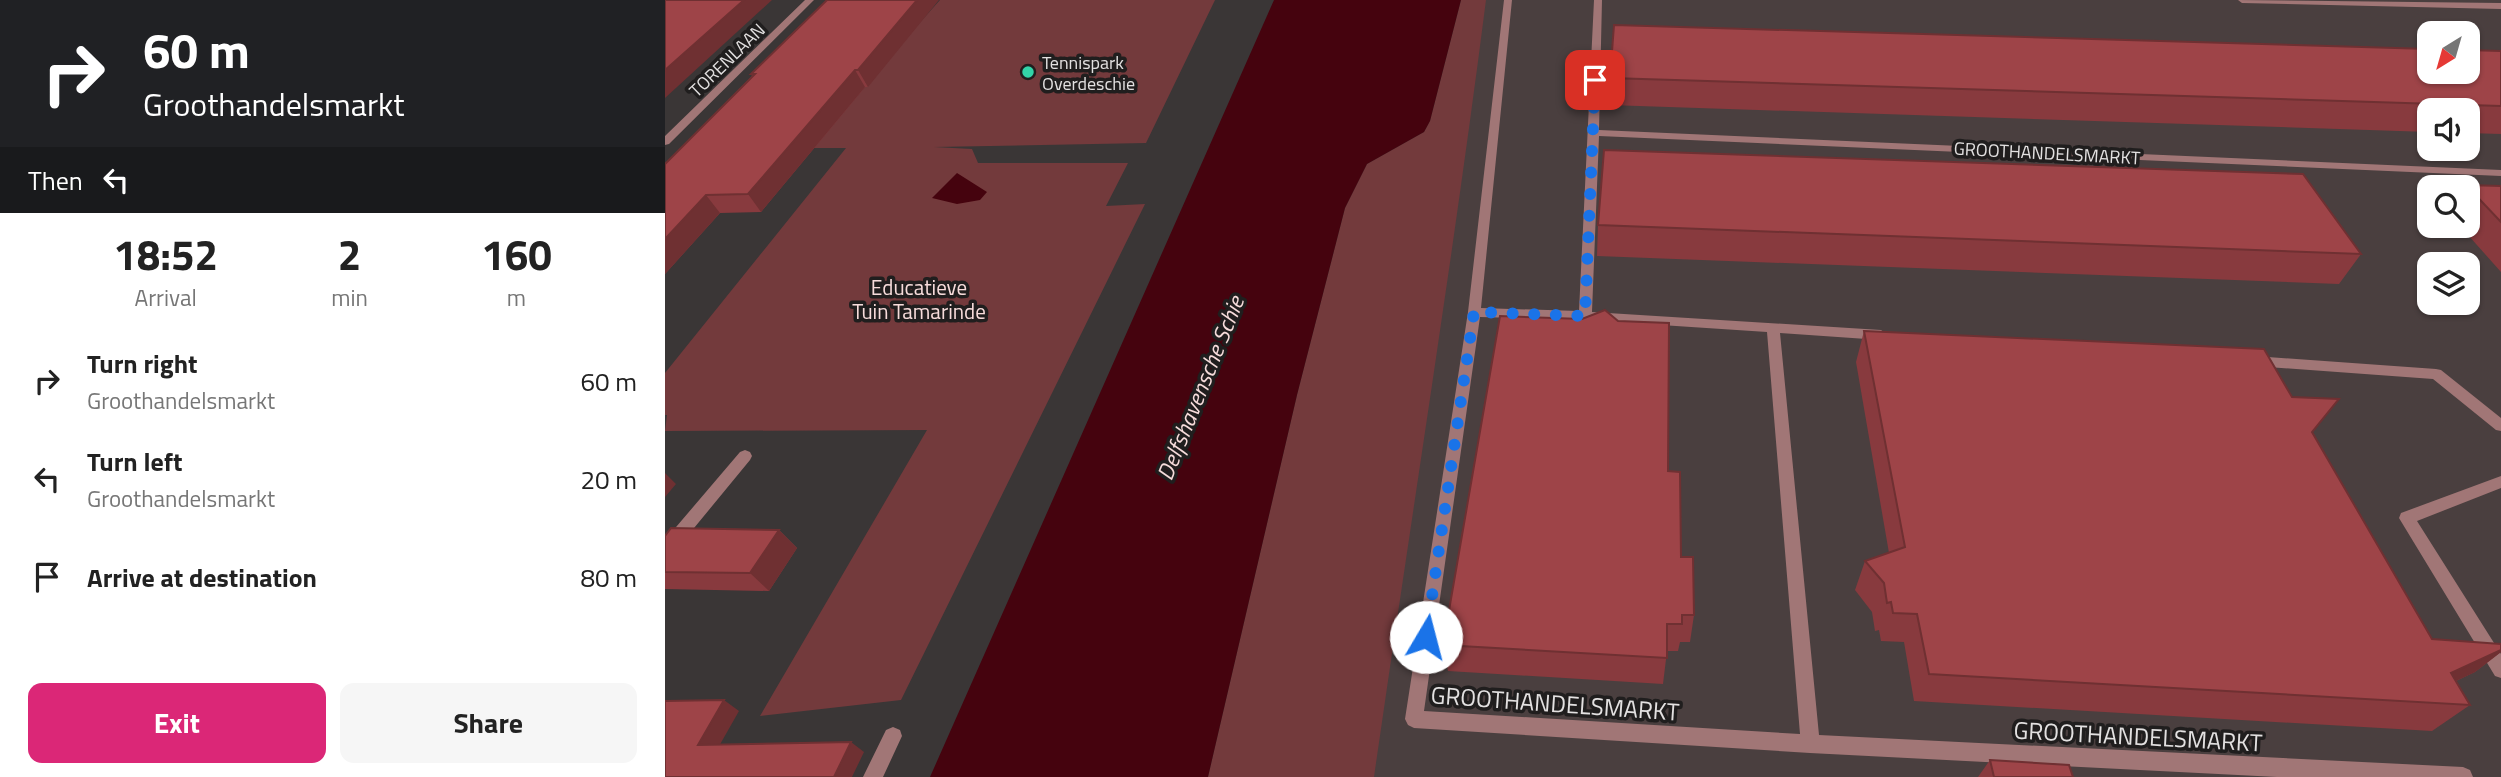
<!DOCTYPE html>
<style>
body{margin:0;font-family:"Titillium Web",sans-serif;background:#f6f6f6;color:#222;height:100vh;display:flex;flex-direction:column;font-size:26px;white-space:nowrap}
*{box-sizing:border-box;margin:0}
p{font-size:23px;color:#767676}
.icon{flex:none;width:38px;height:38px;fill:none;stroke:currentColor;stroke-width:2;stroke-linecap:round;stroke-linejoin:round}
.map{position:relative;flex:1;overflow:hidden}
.details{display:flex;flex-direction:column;background:#fff;width:665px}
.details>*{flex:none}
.top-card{background:#202124;color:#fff;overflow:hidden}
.needle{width:46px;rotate:217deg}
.controls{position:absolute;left:1752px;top:21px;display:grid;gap:14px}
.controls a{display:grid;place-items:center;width:63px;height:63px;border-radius:14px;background:#fff;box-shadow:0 2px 5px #0004;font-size:35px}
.pin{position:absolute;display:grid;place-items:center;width:60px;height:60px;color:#fff;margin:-30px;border-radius:14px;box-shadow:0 4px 10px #0006}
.me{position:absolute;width:77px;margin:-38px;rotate:8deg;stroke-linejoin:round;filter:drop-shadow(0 0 5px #0008)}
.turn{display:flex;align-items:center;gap:24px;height:147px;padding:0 28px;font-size:32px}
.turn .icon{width:91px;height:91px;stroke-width:2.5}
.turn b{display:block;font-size:49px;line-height:60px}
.then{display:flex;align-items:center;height:66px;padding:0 28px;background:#0003;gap:14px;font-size:26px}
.eta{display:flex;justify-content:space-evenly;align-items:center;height:119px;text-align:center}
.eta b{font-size:42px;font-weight:700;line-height:49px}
.cta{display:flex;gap:14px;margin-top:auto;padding:14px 28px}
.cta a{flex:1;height:80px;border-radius:14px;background:#db2777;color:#fff;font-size:28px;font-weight:700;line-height:80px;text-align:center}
.cta a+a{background:#f6f6f6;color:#222}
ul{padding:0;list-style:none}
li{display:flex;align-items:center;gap:21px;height:98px;padding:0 28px}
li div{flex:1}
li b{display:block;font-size:26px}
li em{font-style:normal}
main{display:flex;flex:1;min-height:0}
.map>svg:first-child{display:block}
.built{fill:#4a3f3f;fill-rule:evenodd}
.green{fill:#733a3c}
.water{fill:#45030e}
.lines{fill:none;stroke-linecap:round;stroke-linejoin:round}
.service{fill:#a17676;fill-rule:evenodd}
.minor{fill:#a17676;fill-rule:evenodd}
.wall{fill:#883a3e}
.shaded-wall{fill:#6f3032}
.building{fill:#9e4448;stroke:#6f3032;stroke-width:2}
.route{stroke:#1a73e8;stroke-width:12;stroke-dasharray:0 21.6}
.poi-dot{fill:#33d4a8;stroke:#201e1e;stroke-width:2.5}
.labels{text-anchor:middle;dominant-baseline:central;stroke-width:7;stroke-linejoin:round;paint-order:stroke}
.far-street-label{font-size:18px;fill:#e3e1e1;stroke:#201e1e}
.far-poi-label{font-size:18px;fill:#e3e1e1;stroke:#201e1e;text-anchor:start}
.park-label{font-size:21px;fill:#f7dcdb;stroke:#201e1e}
.water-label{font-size:23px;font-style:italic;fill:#f7dcdb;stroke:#201e1e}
.near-street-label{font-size:24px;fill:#e3e1e1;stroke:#201e1e}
</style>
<main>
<section class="details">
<div class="top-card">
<div class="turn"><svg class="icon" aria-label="right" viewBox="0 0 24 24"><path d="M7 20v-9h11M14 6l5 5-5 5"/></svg><div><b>60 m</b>Groothandelsmarkt</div></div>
<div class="then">Then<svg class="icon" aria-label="left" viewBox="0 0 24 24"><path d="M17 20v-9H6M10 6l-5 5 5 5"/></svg></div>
</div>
<div class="eta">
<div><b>18:52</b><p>Arrival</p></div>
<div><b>2</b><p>min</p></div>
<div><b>160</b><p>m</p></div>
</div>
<ul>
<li><svg class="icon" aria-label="right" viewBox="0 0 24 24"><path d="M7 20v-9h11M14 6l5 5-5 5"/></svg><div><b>Turn right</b><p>Groothandelsmarkt</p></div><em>60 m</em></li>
<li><svg class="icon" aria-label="left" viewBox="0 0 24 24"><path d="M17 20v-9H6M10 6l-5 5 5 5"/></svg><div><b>Turn left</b><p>Groothandelsmarkt</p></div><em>20 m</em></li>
<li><svg class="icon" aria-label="arrive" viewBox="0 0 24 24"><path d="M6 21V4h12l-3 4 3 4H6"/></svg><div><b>Arrive at destination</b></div><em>80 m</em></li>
</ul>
<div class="cta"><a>Exit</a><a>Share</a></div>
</section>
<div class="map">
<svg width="1836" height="777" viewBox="0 0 1836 777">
<rect width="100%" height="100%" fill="#3a3636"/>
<path class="built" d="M 739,0 L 1836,0 L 1836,777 L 474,777 ZM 1764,33 L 1802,33 L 1802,72 L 1764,72 ZM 1764,110 L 1802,110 L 1802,149 L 1764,149 ZM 1764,187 L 1802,187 L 1802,226 L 1764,226 ZM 1764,264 L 1802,264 L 1802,303 L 1764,303 Z"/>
<path class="green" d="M 275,0 L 550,0 L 481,143 L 269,147 L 307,149 L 313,163 L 463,163 L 441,206 L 480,204 L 236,700 L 95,716 L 262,430 L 0,431 L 2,415 L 0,415 L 0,373 L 181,148 L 143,148 Z
M 796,0 L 821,0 C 788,259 746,518 709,777 L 543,777 L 632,395 L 680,208 L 702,164 L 759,132 L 765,121 Z"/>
<path class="water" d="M 609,0 L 796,0 L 765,121 L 759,132 L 702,164 L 680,208 L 632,395 L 543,777 L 265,777 Z
M 292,173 L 322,192 L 315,200 L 292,204 L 267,198 Z"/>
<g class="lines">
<path class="service" d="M 839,0 L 847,0 L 816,308 L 914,311 L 929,0 L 937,0 L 934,130 L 1836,170 L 1836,176 L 934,136 L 927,312 L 1216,330 L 1223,335 L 1216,340 L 1115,333 L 1154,735 L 1798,767 L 1805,770 L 1808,777 L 1612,777 L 1145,753 L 749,728 L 743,725 L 740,719 L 803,312 ZM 815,317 L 920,320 L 1102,332 L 1135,734 L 759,711 Z
M 1573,0 L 1836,3 L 1836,9 L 1577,3 Z
M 1589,356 L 1771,369 L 1776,370 L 1836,418 L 1836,431 L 1831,430 L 1768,379 L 1589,366 L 1582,361 Z
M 80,450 L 85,452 L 87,456 L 85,460 L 6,556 L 0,558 L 0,540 L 75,452 Z
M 1836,476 L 1836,488 L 1752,521 L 1836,654 L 1836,678 L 1830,676 L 1734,518 L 1736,513 Z"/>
<path class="minor" d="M 140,0 L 149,0 L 4,144 L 0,145 L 0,136 Z
M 228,727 L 235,730 L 237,736 L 218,777 L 198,777 L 221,730 Z"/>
</g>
<path class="wall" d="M 162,0 L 203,87 L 200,87 L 96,212 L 55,213 L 0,274 L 0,164 L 87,76 L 86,74 Z
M 1836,51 L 1836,134 L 1802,133 L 1802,110 L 1764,110 L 1764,132 L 944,105 L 945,78 Z
M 1801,185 L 1836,186 L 1836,272 L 1795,226 L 1802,226 L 1802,187 L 1800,187 Z
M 933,225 L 1696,254 L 1674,284 L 932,256 Z
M 953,321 L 1003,471 L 1016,557 L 1029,615 L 1025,642 L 1015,642 L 1013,651 L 1002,651 L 998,684 L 783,671 L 778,645 Z
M 1199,331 L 1647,432 L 1767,639 L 1836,644 L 1836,652 L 1810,672 L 1791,681 L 1805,705 L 1767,731 L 1249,701 L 1239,642 L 1216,641 L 1214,630 L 1210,631 L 1207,612 L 1190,590 L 1200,561 L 1224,553 L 1191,362 Z
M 114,530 L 132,548 L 104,591 L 0,589 L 0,536 Z
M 1325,760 L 1408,777 L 1313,777 Z"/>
<path class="shaded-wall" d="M 79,0 L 107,0 L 0,98 L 0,70 Z
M 252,0 L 274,0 L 203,87 L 193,70 Z
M 190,70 L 200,87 L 96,212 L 83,194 Z
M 41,195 L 55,213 L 0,274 L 0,239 Z
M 0,473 L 11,484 L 0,497 Z
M 114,530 L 132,548 L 104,591 L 85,573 Z
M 1836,650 L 1836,652 L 1810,672 L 1750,700 L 1786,673 Z
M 59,700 L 74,711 L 49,755 L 33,745 Z
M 186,742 L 199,752 L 187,777 L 169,777 Z"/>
<path class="building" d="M 0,0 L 79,0 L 0,70 Z
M 162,0 L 252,0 L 193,70 L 190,70 L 83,194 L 41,195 L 0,239 L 0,164 L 90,74 L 86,74 Z
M 949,25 L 1764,49 L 1764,72 L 1802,72 L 1802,50 L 1836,51 L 1836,106 L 945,78 Z
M 939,150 L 1638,174 L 1696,254 L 933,225 Z
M 1801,185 L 1836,186 L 1836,222 Z
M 940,310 L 953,321 L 1004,323 L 1003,471 L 1015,472 L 1016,557 L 1028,557 L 1029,615 L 1017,615 L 1017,624 L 1002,624 L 1002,658 L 778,645 L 835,316 L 917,319 Z
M 1199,331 L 1599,349 L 1627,397 L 1674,399 L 1647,432 L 1767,639 L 1836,644 L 1836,650 L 1786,673 L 1805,705 L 1264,674 L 1252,614 L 1228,613 L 1226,602 L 1222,603 L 1219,583 L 1200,561 L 1240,547 Z
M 6,528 L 114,530 L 85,573 L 0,572 L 0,536 Z
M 59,700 L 33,745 L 186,742 L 169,777 L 0,777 L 0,701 Z
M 1325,760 L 1404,765 L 1408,777 L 1329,777 Z"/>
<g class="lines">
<path class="route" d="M 761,637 L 809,312 L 920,316 L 930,80"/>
</g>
<circle class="poi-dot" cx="363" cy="72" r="7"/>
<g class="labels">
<g class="far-street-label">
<text transform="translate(62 60) rotate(-44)">TORENLAAN</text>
<text transform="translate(1382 153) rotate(3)">GROOTHANDELSMARKT</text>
</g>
<g class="far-poi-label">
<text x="377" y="62">Tennispark<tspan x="377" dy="21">Overdeschie</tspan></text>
</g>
<g class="park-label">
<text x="254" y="287">Educatieve<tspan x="254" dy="24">Tuin Tamarinde</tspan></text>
</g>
<g class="water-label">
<text transform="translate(535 388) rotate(-68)">Delfshavensche Schie</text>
</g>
<g class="near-street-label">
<text transform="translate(890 703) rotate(4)">GROOTHANDELSMARKT</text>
<text transform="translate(1473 736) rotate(3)">GROOTHANDELSMARKT</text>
</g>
</g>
</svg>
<div class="controls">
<a><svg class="needle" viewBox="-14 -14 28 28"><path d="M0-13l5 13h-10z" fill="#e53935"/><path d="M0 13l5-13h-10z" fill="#767676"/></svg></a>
<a><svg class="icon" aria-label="sound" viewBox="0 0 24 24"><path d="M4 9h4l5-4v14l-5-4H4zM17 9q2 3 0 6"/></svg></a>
<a><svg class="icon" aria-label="search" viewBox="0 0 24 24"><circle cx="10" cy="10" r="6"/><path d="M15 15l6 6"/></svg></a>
<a><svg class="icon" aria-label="layers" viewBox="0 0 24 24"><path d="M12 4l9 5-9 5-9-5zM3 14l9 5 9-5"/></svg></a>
</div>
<div class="pin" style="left:930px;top:80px;background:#d93025"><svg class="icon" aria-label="arrive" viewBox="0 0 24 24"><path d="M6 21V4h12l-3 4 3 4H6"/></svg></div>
<svg class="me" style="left:761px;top:637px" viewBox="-20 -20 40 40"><circle r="19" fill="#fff"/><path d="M0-13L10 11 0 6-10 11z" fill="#1a73e8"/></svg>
</div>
</main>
